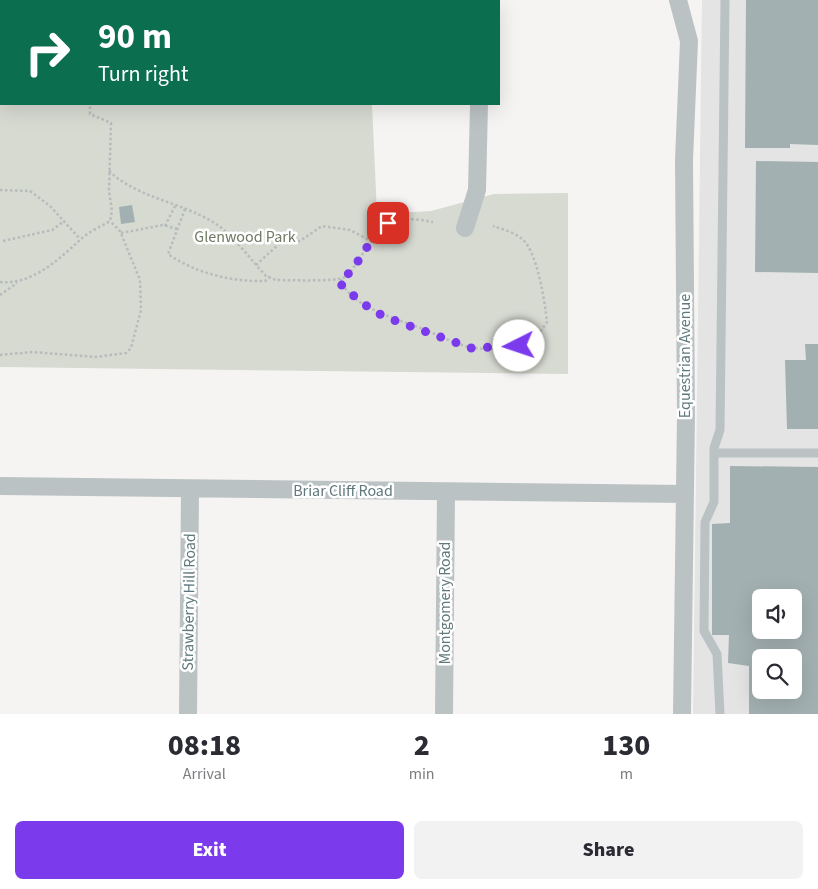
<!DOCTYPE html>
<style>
body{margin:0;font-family:"Source Sans 3",sans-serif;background:#f2f2f3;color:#2b2b33;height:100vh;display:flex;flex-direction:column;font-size:19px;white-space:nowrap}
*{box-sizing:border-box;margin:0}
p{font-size:16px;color:#7c7c81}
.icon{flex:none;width:28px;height:28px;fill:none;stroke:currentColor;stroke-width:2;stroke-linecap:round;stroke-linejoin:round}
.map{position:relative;height:714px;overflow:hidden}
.side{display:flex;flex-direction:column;background:#fff;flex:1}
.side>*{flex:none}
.guide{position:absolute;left:0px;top:0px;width:500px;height:105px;box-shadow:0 5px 20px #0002;background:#0b6e4f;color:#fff;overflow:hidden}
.buttons{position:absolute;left:752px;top:589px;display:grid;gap:10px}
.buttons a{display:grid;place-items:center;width:50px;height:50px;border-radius:8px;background:#fff;box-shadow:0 5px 20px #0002;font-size:25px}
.pin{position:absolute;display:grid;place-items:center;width:42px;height:42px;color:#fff;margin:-21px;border-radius:10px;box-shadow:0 2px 8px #0006}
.me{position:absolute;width:55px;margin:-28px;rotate:266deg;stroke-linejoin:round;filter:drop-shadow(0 0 4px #0008)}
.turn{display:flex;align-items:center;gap:18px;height:105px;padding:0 15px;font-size:22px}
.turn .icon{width:65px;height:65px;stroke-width:2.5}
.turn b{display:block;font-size:35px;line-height:42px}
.eta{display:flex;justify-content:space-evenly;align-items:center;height:85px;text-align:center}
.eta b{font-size:30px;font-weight:800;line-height:35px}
.button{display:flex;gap:10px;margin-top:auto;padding:10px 15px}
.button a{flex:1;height:58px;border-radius:8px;background:#7c3aed;color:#fff;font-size:20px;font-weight:800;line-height:58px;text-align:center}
.button a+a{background:#f2f2f3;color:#2b2b33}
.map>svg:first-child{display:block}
.built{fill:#e3e4e3;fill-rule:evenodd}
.green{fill:#d7dad1}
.building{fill:#a3b0b1;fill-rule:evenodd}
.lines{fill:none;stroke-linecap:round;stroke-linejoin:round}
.path{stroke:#b6bbbc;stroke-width:2.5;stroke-dasharray:2.5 2.5;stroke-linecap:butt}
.lane{stroke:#bbc2c4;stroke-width:9}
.street{stroke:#bbc2c4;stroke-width:18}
.route{stroke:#7c3aed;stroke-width:9;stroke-dasharray:0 16.2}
.labels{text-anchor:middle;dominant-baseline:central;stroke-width:5;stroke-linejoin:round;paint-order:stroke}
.park-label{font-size:16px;fill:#6e7a63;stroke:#fff}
.street-label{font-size:16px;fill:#60797d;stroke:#fff}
</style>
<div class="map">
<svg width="818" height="714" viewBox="0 0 818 714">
<rect width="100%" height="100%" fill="#f5f4f2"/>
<path class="built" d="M 702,0 L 818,0 L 818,714 L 693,714 ZM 761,598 L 794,598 L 794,630 L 761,630 ZM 761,658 L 794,658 L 794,690 L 761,690 Z"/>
<path class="green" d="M 0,0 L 367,0 L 1,1 L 1,104 L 372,104 L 377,214 L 431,211 L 494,194 L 568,193 L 568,374 L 0,367 Z"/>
<path class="building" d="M 746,0 L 818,0 L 818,145 L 790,144 L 790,148 L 745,148 Z
M 756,161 L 818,162 L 818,273 L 755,272 Z
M 132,205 L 135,222 L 121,224 L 119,207 Z
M 805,344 L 818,344 L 818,429 L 787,429 L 785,360 L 806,360 Z
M 730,466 L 818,467 L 818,714 L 749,714 L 749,666 L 728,663 L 729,635 L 712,635 L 712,524 L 730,523 ZM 761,598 L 794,598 L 794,630 L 761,630 ZM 761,658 L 794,658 L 794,690 L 761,690 Z"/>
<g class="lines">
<path class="path" d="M 86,0 L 86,1
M 109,171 C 140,200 185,202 219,226 C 237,240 251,260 266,276 L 276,280 C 289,280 336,282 345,277 C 351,273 355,265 359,259 C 383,225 389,213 433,222
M 0,190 L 30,191 L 50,206 L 80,239
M 185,209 L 168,254 C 195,273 232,282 265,281 L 269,277
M 165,226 L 175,206
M 121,233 L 163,225 L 177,229
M 3,241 L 52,230 L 64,221
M 256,265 L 279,244 L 300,241 L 322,226 L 350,230 L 371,241
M 341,279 C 347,306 400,320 423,329 C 438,335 453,343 469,347 C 482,350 507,349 519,346 C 532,342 540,333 547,322 C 545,303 537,250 522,239 C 514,232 502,229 493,226
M 0,282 C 32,285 58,260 80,240 C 88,232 100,227 110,221 L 112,211 L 109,191 L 111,123 L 90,114 L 90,104
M 0,295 L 17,283
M 0,355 L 32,352 L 96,357 L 126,353 L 131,348 L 141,310 L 140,280 L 120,231 L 110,221"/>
<path class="lane" d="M 714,453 L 818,453
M 720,714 L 717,654 L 704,631 L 705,522 L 714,502 L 714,448 L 720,430 L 725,0"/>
<path class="street" d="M 678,0 L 689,41 L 684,160 L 686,415 L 682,714
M 480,1 L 480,0
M 465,228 L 477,190 L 479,104
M 0,486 L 685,494
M 188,714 L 190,489
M 444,714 L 446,492"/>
</g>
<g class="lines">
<path class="route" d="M 388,223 L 371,241 L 351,272 L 340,279 L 342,286 L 360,301 L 375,312 L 396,321 L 471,348 L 519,346"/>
</g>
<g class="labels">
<g class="park-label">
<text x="245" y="237">Glenwood Park</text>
</g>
<g class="street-label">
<text transform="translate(685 356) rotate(-90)">Equestrian Avenue</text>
<text x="343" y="491">Briar Cliff Road</text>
<text transform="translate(189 602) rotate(-89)">Strawberry Hill Road</text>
<text transform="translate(445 603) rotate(-90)">Montgomery Road</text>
</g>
</g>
</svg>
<div class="buttons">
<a><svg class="icon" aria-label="sound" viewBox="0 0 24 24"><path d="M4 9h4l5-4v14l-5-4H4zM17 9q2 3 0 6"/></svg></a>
<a><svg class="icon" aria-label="search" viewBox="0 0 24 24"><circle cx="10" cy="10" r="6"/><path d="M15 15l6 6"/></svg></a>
</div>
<div class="pin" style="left:388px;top:223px;background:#d93025"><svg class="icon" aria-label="arrive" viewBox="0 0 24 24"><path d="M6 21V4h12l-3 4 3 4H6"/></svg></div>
<svg class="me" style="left:519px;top:346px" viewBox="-20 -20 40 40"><circle r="19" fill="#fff"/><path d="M0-13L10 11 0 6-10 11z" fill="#7c3aed"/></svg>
<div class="guide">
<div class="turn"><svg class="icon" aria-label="right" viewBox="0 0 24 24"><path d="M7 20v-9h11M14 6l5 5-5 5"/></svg><div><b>90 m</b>Turn right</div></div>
</div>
</div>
<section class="side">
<div class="eta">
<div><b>08:18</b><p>Arrival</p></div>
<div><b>2</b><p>min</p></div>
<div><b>130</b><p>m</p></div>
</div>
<div class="button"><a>Exit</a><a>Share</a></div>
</section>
